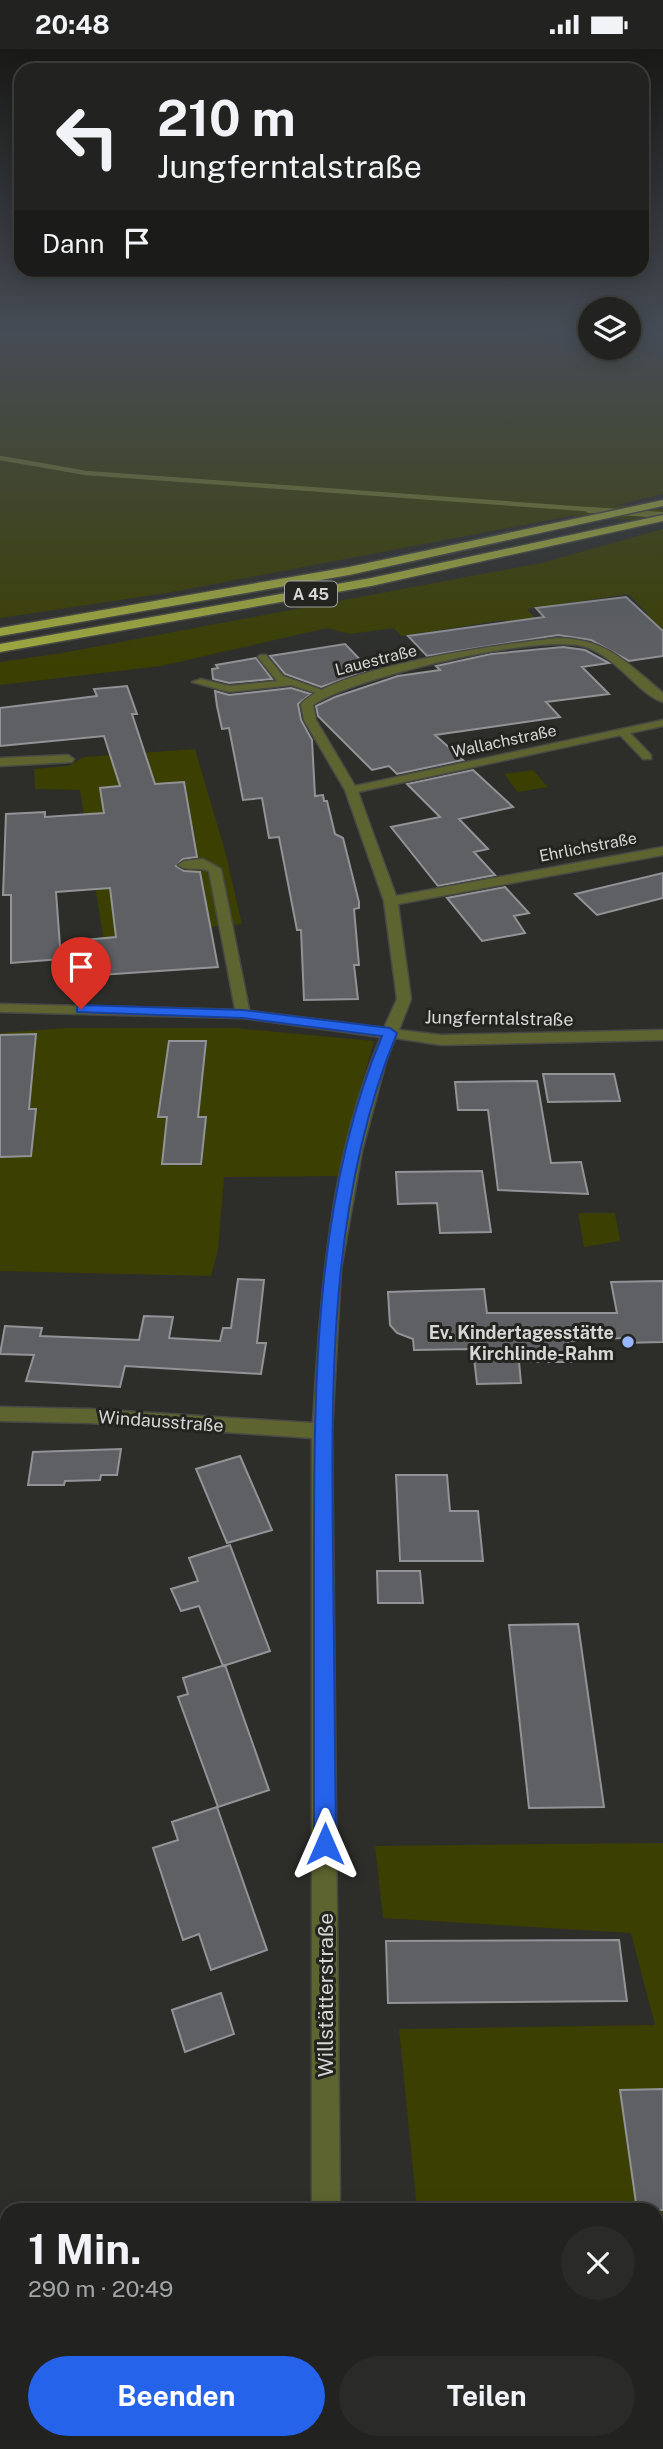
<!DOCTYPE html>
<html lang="de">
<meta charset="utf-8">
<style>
body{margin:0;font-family:"Public Sans",sans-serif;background:#2a2a29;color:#f1f3f6;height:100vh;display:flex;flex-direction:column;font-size:26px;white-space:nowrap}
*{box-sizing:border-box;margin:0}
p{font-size:23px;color:#a2a4a5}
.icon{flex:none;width:38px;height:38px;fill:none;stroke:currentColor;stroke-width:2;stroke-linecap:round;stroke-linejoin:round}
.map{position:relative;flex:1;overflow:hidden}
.side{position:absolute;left:0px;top:2154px;width:663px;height:247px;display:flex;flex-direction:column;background:#222220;border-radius:21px 21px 0 0;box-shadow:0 4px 18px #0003,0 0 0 2px #3f3f3e}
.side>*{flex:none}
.top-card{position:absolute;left:14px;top:14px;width:635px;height:214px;border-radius:21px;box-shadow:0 4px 18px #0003,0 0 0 2px #3f3f3e;background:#222220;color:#f1f3f6;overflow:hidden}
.tools{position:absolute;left:578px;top:248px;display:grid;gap:14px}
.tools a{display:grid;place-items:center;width:63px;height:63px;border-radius:50%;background:#222220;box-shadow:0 4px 18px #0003,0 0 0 2px #3f3f3e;font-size:35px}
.pin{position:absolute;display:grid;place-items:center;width:60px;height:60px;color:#fff;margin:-72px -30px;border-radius:50% 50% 50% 0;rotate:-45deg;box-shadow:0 0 7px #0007}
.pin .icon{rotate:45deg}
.me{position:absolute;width:77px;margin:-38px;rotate:0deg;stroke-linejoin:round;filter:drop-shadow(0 0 5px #0008)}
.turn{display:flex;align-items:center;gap:24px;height:147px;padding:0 28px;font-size:32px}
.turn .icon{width:91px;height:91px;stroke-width:2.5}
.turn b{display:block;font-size:49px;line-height:60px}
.then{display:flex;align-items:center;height:66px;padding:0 28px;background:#0003;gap:14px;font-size:26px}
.round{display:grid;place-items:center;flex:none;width:74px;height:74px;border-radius:37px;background:#2a2a29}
.head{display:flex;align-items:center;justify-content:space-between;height:119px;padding:0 28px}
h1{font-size:42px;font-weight:700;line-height:52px}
.cta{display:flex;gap:14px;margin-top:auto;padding:14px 28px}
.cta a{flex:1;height:80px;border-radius:42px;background:#2563eb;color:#fff;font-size:28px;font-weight:700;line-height:80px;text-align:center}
.cta a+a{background:#2a2a29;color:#f1f3f6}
.status{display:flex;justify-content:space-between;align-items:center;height:49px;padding:0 35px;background:#222220;direction:ltr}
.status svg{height:19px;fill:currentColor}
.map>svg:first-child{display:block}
.green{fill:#3b3f01}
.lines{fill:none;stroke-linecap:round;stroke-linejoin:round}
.stream-far1{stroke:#777f2d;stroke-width:4.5}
.stream{stroke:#777f2d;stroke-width:6}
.building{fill:#5e6064;stroke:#919397;stroke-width:2}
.service-casing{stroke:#484945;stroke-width:3}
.minor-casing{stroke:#484945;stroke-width:3}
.motorway-casing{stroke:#484945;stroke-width:3}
.service{fill:#5e642f;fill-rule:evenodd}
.minor{fill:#5e642f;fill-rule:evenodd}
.motorway{fill:#a1ab3e;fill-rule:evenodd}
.route{fill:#2563eb;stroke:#184099;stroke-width:2}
.poi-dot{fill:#97b6fd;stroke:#232420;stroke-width:2.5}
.labels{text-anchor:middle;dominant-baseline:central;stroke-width:6;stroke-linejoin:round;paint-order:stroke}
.shield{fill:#232420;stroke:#a0a19e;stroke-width:2}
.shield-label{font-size:16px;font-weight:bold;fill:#d6d6d4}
.far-street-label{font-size:16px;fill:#d6d6d4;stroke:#232420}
.street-label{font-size:18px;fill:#d6d6d4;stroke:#232420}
.poi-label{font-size:18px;font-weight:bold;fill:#d6d6d4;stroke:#232420;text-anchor:end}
.near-street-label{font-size:21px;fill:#d6d6d4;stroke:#232420}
</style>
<div class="status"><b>20:48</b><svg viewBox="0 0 49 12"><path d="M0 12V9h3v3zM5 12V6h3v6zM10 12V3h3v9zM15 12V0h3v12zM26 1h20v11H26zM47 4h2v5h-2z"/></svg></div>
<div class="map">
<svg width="663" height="2400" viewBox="0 0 663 2400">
<rect width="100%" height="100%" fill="#2d2e2a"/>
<path class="green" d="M 0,283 L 515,283 L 570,302 L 628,299 L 663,311 L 663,445 L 617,456 L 663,460 L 663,473 L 570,467 L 167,544 L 0,569 Z
M 663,480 L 663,586 L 593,574 L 648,565 L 629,545 L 527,560 L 549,586 L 525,589 L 504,571 L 401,587 L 394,579 L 350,585 L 327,579 L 161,617 L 0,636 L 0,613 L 62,604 L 541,514 Z
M 195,700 L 225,802 L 242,875 L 148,884 L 106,906 L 80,741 L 35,740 L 34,720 L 68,717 L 84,708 Z
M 533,721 L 548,738 L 518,743 L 504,725 Z
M 66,979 L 236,979 L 374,992 L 356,1055 L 341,1127 L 224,1128 L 218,1201 L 211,1227 L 0,1222 L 0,984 Z
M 578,1164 L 615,1164 L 620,1192 L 584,1198 Z
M 663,1794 L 663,2400 L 288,2400 L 287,2394 L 656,2394 L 656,2161 L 417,2161 L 399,1980 L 655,1976 L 631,1884 L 383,1869 L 375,1797 Z"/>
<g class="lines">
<path class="stream-far1" d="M 0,409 L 86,424 L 613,462"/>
<path class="stream" d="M 589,461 L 663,466"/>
</g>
<path class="building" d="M 626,548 L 663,582 L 663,607 L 629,612 L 591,591 L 558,586 L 427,607 L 408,587 L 544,568 L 536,559 Z
M 345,595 L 370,621 L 321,638 L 285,625 L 270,607 Z
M 563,598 L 585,601 L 609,614 L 582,618 L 609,645 L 546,653 L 560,668 L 435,686 L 463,711 L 397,725 L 389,717 L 372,721 L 318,667 L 316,657 L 335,648 L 398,627 L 440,621 L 436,617 L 491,605 Z
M 256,609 L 272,630 L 229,634 L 213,630 L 212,620 L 218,619 L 216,616 Z
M 127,637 L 137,665 L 132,665 L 155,735 L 184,733 L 197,808 L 183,810 L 176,817 L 184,822 L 200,823 L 218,918 L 85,927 L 84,891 L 116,888 L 110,839 L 56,843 L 61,910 L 11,914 L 11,846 L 3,846 L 6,765 L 45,763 L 45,768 L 104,764 L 100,739 L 120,737 L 104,687 L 0,697 L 0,659 L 97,647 L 94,640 Z
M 291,639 L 311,645 L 298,655 L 301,671 L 312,691 L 315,747 L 323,746 L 324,752 L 327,752 L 335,785 L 343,789 L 359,853 L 359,859 L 354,860 L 359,916 L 354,916 L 358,950 L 304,951 L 301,881 L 297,881 L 279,788 L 269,789 L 262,749 L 243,751 L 229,679 L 222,680 L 217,657 L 215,642 L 229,646 Z
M 473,721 L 513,758 L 459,770 L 488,800 L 474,803 L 495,826 L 438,837 L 391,778 L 440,768 L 407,735 Z
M 663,824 L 663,849 L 597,866 L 575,845 Z
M 505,838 L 529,864 L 514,867 L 525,884 L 482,892 L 447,849 Z
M 36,985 L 29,1060 L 36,1060 L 31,1107 L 0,1108 L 0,986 Z
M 169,992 L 206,992 L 198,1068 L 206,1068 L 201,1115 L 162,1115 L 167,1068 L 158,1068 Z
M 543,1025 L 614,1025 L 620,1052 L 548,1053 Z
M 537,1032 L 551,1114 L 581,1113 L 588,1145 L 498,1141 L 488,1061 L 458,1061 L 455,1033 Z
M 482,1122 L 491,1183 L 440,1184 L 437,1154 L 398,1155 L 396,1123 Z
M 238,1230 L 264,1231 L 257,1294 L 266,1294 L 261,1325 L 125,1317 L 120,1338 L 26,1332 L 34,1306 L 0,1305 L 5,1277 L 42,1279 L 40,1287 L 139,1291 L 144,1267 L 173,1268 L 169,1289 L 220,1292 L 223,1279 L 231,1279 Z
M 663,1232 L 663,1293 L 623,1294 L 622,1289 L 568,1292 L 572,1313 L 519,1313 L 521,1334 L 477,1335 L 473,1300 L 414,1301 L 413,1290 L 397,1284 L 390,1276 L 388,1243 L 484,1240 L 487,1264 L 617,1264 L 611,1233 Z
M 121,1400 L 117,1426 L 101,1426 L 100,1431 L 65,1432 L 64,1436 L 28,1436 L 33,1403 Z
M 240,1407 L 272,1481 L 227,1494 L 196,1420 Z
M 396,1426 L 447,1426 L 450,1462 L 478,1462 L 483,1512 L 400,1512 Z
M 230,1496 L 270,1602 L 223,1617 L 199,1557 L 181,1562 L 171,1540 L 198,1532 L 189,1509 Z
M 377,1522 L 420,1522 L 423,1554 L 378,1554 Z
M 578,1575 L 604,1758 L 529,1759 L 509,1576 Z
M 225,1616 L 269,1741 L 218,1758 L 178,1648 L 188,1645 L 183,1629 Z
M 217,1758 L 267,1901 L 211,1921 L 199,1885 L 183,1891 L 153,1799 L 178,1791 L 172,1773 Z
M 619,1891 L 627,1952 L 388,1954 L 386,1892 Z
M 221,1944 L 234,1985 L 185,2003 L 172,1961 Z
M 663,2040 L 663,2161 L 637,2161 L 620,2041 Z"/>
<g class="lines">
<defs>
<path id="service" d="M 260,606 L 266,606 L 283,627 L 327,643 L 322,646 L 291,636 L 229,643 L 192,633 L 201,630 L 229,637 L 277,632 L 258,608 Z
M 619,681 L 627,681 L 651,706 L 651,710 L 643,710 L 619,685 Z
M 203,810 L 221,820 L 250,965 L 248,968 L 243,969 L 236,965 L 209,822 C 199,817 186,823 178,816 L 184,812 Z
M 241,2394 L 269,2394 L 270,2400 L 242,2400 Z"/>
<path id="minor" d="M 558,589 C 608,590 627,614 663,644 L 663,653 C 638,645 618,609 586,598 C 542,583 352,629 313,656 L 316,671 L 355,737 L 663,671 L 663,677 L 358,743 L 396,847 L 663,798 L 663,806 L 398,855 L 411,950 L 399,981 L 441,986 L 663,981 L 663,991 L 441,996 L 395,989 L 386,1012 L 362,1102 L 341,1220 L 332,1382 L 340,2161 L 312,2161 L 312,1389 L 90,1374 L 0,1372 L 0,1358 L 90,1360 L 313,1374 C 321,1245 329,1109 381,988 L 243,969 L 0,963 L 0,955 L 243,961 L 384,979 L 397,950 L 384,852 L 345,741 L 304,671 L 301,655 C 338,617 503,595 558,589 Z
M 68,706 L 74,710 L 72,713 L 0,717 L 0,709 Z
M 7,2376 L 7,2394 L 21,2394 L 19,2400 L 0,2400 L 0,2377 Z"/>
<path id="motorway" d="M 663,451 L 663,457 L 349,526 L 0,587 L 0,579 L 349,518 Z
M 663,466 L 663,472 L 371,537 L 0,603 L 0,595 L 371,529 Z"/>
</defs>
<use href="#service" class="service-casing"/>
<use href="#minor" class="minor-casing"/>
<use href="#motorway" class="motorway-casing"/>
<use href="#service" class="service"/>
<use href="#minor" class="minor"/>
<use href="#motorway" class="motorway"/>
</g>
<linearGradient id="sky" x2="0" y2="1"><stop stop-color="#191917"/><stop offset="0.46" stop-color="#464c55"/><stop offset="1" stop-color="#464c55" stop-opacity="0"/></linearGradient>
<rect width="663" height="619" fill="url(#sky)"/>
<path class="route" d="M 81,956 L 243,961 L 390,979 L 397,984 C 330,1146 331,1329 333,1502 C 334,1600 335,1697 336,1795 L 333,1802 L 325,1805 L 317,1802 L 314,1795 C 314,1697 314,1600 314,1503 C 314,1334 315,1145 382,987 L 243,969 L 77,963 L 77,958 Z"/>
<circle class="poi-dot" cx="628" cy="1293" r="7"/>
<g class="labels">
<rect class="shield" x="285" y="532.5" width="52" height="25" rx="5"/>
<g class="shield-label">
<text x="311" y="545">A 45</text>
</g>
<g class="far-street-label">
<text transform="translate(376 611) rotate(-14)">Lauestraße</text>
<text transform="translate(504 692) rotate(-12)">Wallachstraße</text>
<text transform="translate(588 798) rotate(-11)">Ehrlichstraße</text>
</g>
<g class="street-label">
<text transform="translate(499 969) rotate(1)">Jungferntalstraße</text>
<text transform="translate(161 1372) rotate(4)">Windausstraße</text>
</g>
<g class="poi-label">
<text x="614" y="1283">Ev. Kindertagesstätte<tspan x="614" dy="21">Kirchlinde-Rahm</tspan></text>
</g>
<g class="near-street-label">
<text transform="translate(325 1946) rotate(-90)">Willstätterstraße</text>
</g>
</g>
</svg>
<div class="tools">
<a><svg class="icon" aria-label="layers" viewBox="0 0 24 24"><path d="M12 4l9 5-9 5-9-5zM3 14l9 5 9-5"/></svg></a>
</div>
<div class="pin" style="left:81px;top:960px;background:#d93025"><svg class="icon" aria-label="arrive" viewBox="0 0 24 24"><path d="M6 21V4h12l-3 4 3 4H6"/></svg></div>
<svg class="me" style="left:325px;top:1795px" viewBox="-20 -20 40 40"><path d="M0-17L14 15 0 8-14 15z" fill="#2563eb" stroke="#fff" stroke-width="4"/></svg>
<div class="top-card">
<div class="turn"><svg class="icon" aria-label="left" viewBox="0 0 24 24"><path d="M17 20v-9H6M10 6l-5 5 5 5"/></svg><div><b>210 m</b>Jungferntalstraße</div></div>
<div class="then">Dann<svg class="icon" aria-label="arrive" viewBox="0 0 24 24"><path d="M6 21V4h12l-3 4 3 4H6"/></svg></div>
</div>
<section class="side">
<div class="head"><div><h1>1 Min.</h1><p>290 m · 20:49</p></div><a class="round"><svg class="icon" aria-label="close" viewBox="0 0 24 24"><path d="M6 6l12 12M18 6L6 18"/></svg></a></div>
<div class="cta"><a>Beenden</a><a>Teilen</a></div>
</section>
</div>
